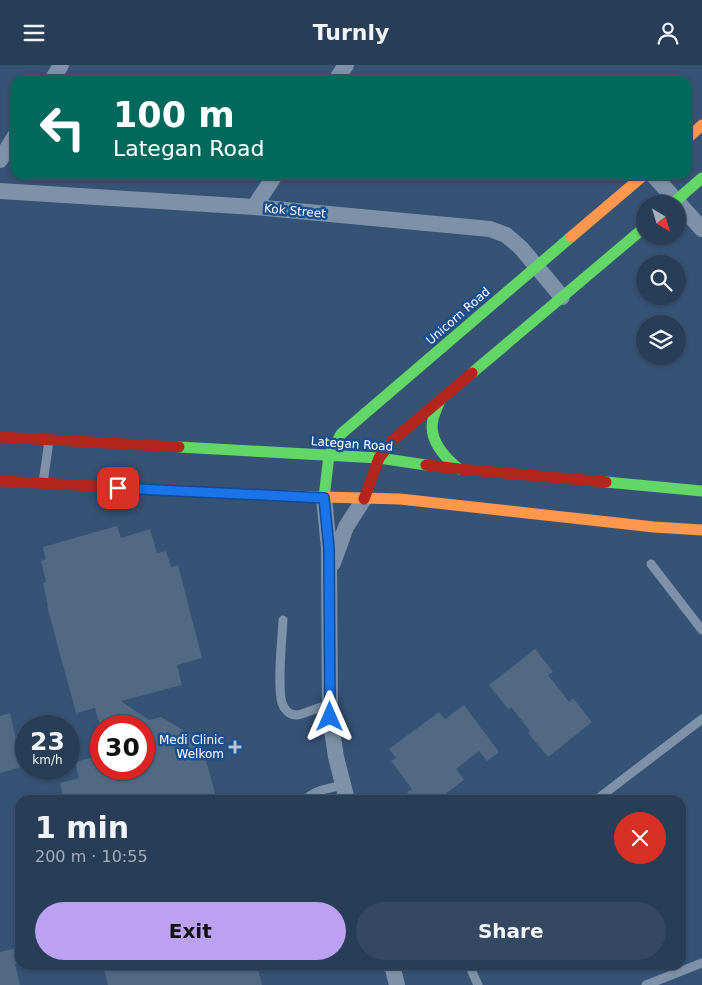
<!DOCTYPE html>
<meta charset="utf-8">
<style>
body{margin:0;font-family:"DejaVu Sans",sans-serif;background:#344961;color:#f1f3f6;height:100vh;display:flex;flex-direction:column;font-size:19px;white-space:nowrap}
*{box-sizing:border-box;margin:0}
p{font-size:16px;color:#a5aeba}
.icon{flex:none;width:28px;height:28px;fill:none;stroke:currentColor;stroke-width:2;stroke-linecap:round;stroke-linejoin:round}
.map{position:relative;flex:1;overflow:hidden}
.panel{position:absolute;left:15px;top:730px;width:671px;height:175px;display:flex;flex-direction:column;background:#283e57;border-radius:15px;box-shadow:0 1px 4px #0004,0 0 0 1px #44576d}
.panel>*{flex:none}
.top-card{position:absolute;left:10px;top:10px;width:682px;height:105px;border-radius:15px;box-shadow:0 1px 4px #0004,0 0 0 1px #44576d;background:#00695c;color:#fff;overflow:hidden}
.needle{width:32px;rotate:142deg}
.tools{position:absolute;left:636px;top:130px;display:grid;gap:10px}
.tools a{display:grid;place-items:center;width:50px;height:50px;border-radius:50%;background:#283e57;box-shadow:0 1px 4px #0004,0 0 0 1px #44576d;font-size:25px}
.speed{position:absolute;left:15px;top:650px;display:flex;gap:10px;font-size:25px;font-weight:700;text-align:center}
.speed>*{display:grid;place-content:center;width:65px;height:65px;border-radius:50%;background:#283e57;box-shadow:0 1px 4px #0004,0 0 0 1px #44576d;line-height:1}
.speed small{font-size:12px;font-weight:400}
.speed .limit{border:8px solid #d22;background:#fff;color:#111}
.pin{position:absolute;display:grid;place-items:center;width:42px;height:42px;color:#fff;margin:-21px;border-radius:10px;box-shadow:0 2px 8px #0006}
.me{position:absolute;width:55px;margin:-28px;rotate:0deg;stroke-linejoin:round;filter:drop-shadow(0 0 4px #0008)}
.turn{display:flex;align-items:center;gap:18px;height:105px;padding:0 20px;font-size:22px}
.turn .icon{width:65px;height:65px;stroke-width:2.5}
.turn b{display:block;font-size:35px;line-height:42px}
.round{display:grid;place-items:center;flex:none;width:52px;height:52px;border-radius:26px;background:#344961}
.head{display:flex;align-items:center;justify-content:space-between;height:85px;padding:0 20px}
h1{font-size:30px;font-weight:800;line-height:38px}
.cta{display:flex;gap:10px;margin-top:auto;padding:10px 20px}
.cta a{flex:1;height:58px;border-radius:30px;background:#bca0f2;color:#111;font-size:20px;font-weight:800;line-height:58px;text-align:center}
.cta a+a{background:#344961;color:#f1f3f6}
header{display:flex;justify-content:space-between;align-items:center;height:65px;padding:0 20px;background:#283e57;font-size:22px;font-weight:800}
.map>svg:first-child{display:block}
.building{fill:#526984}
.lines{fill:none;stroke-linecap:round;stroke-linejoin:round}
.lane{stroke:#7d92a8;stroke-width:9}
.street{stroke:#7d92a8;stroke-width:16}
.fast{stroke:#63d668;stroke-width:11}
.slow{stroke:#ff974d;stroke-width:11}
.jam{stroke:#b3261e;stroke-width:11}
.route-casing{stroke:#114b97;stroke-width:12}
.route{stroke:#1a73e8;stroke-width:9}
.poi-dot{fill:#b9c2ce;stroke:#1b4f8f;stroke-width:2}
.labels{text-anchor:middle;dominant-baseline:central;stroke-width:5;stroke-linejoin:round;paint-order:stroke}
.street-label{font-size:12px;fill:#fff;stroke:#1b4f8f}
.poi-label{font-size:12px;fill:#fff;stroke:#1b4f8f;text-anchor:end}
</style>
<header><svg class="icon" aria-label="menu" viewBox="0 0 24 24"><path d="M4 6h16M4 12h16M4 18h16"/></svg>Turnly<svg class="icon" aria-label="person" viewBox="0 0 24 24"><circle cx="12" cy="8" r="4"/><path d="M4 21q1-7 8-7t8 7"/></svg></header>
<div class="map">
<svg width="702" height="920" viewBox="0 0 702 920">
<rect width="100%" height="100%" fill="#365274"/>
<path class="building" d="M 117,461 L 121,473 L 150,464 L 157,488 L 166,486 L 171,502 L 178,500 L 202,593 L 177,600 L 182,620 L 121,636 L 149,655 L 161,652 L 193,671 L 199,669 L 216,732 L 204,735 L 64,735 L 60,718 L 79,713 L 75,697 L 101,690 L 101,704 L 144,704 L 144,661 L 100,661 L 95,643 L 76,648 L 47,541 L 48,541 L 43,518 L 46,517 L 41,496 L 46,494 L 43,482 Z
M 535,584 L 553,607 L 548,610 L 569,637 L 573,633 L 592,657 L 548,692 L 528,668 L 530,666 L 511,642 L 509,645 L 489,620 Z
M 464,640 L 499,687 L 487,696 L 479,686 L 456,704 L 464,715 L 437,735 L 413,735 L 407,727 L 412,724 L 391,696 L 396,693 L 389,684 L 439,647 L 445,654 Z
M 10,648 L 22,702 L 0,708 L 0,651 Z
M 20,882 L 20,897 L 15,899 L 20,920 L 0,920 L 0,887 Z
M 103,900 L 257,900 L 262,920 L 108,920 Z"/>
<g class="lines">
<path class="lane" d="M 43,418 L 49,376
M 651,499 L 702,565
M 283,555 C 282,575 277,620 282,638 C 284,644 289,650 296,650 C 302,650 322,641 330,639
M 306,735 C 312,725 332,723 343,720
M 596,735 L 702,654
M 469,900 L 478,920
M 646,920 L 702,898"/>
<path class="street" d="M 52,15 L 61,0
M 336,15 L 346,0
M 0,95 L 15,71
M 653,110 L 702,164
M 0,126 L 254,142 L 490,164 L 506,170 L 521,183 L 562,232
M 254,142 L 275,110
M 324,433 L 329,483 L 330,652 L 336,692 L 347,735
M 333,498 L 346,462 L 364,434
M 392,900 L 397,920"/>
<path class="fast" d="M 672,139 L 702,113
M 472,308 L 645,162
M 440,335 C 438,341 435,347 433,354 C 428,375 444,392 459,404
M 179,382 L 379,393 L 426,400
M 606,417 L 702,426
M 324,433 L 329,390 L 341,369 L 571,172"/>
<path class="slow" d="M 688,73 L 702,60
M 571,172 L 644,110
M 286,431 L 400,434 L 654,462 L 702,465"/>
<path class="jam" d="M 0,372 L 179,382
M 426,400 L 459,404 L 606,417
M 0,416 L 286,431
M 364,434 L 379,393 L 393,375 L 472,308"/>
</g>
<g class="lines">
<defs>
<path id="route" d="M 118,423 L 324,433 L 329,483 L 330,652"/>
</defs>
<use href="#route" class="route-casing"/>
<use href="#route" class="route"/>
</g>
<path class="poi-dot" d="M232.5 674.5h5v5h5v5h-5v5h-5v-5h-5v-5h5z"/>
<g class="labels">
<g class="street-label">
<text transform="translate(295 146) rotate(5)">Kok Street</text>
<text transform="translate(458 251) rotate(-41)">Unicorn Road</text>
<text transform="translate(352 379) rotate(4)">Lategan Road</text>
</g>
<g class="poi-label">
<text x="224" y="675">Medi Clinic<tspan x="224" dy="14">Welkom</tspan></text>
</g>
</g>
</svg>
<div class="tools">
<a><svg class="needle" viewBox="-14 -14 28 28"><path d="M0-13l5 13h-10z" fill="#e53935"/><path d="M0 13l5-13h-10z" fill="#a5aeba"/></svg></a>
<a><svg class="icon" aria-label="search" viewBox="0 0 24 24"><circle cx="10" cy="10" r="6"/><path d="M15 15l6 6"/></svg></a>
<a><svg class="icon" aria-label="layers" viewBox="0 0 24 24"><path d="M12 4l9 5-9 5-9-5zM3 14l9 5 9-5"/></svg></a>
</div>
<div class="speed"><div>23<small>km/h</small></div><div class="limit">30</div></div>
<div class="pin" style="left:118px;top:423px;background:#d93025"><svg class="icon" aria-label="arrive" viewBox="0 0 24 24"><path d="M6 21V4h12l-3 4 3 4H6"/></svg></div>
<svg class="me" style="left:330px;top:652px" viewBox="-20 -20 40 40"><path d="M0-17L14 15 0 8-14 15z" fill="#1a73e8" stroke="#fff" stroke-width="4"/></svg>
<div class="top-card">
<div class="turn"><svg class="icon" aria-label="left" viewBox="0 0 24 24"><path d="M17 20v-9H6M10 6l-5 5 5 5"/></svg><div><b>100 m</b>Lategan Road</div></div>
</div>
<section class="panel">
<div class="head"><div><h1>1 min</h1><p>200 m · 10:55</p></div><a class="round" style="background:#d93025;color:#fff"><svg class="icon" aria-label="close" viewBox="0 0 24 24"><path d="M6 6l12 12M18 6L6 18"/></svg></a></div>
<div class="cta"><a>Exit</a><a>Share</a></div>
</section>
</div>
